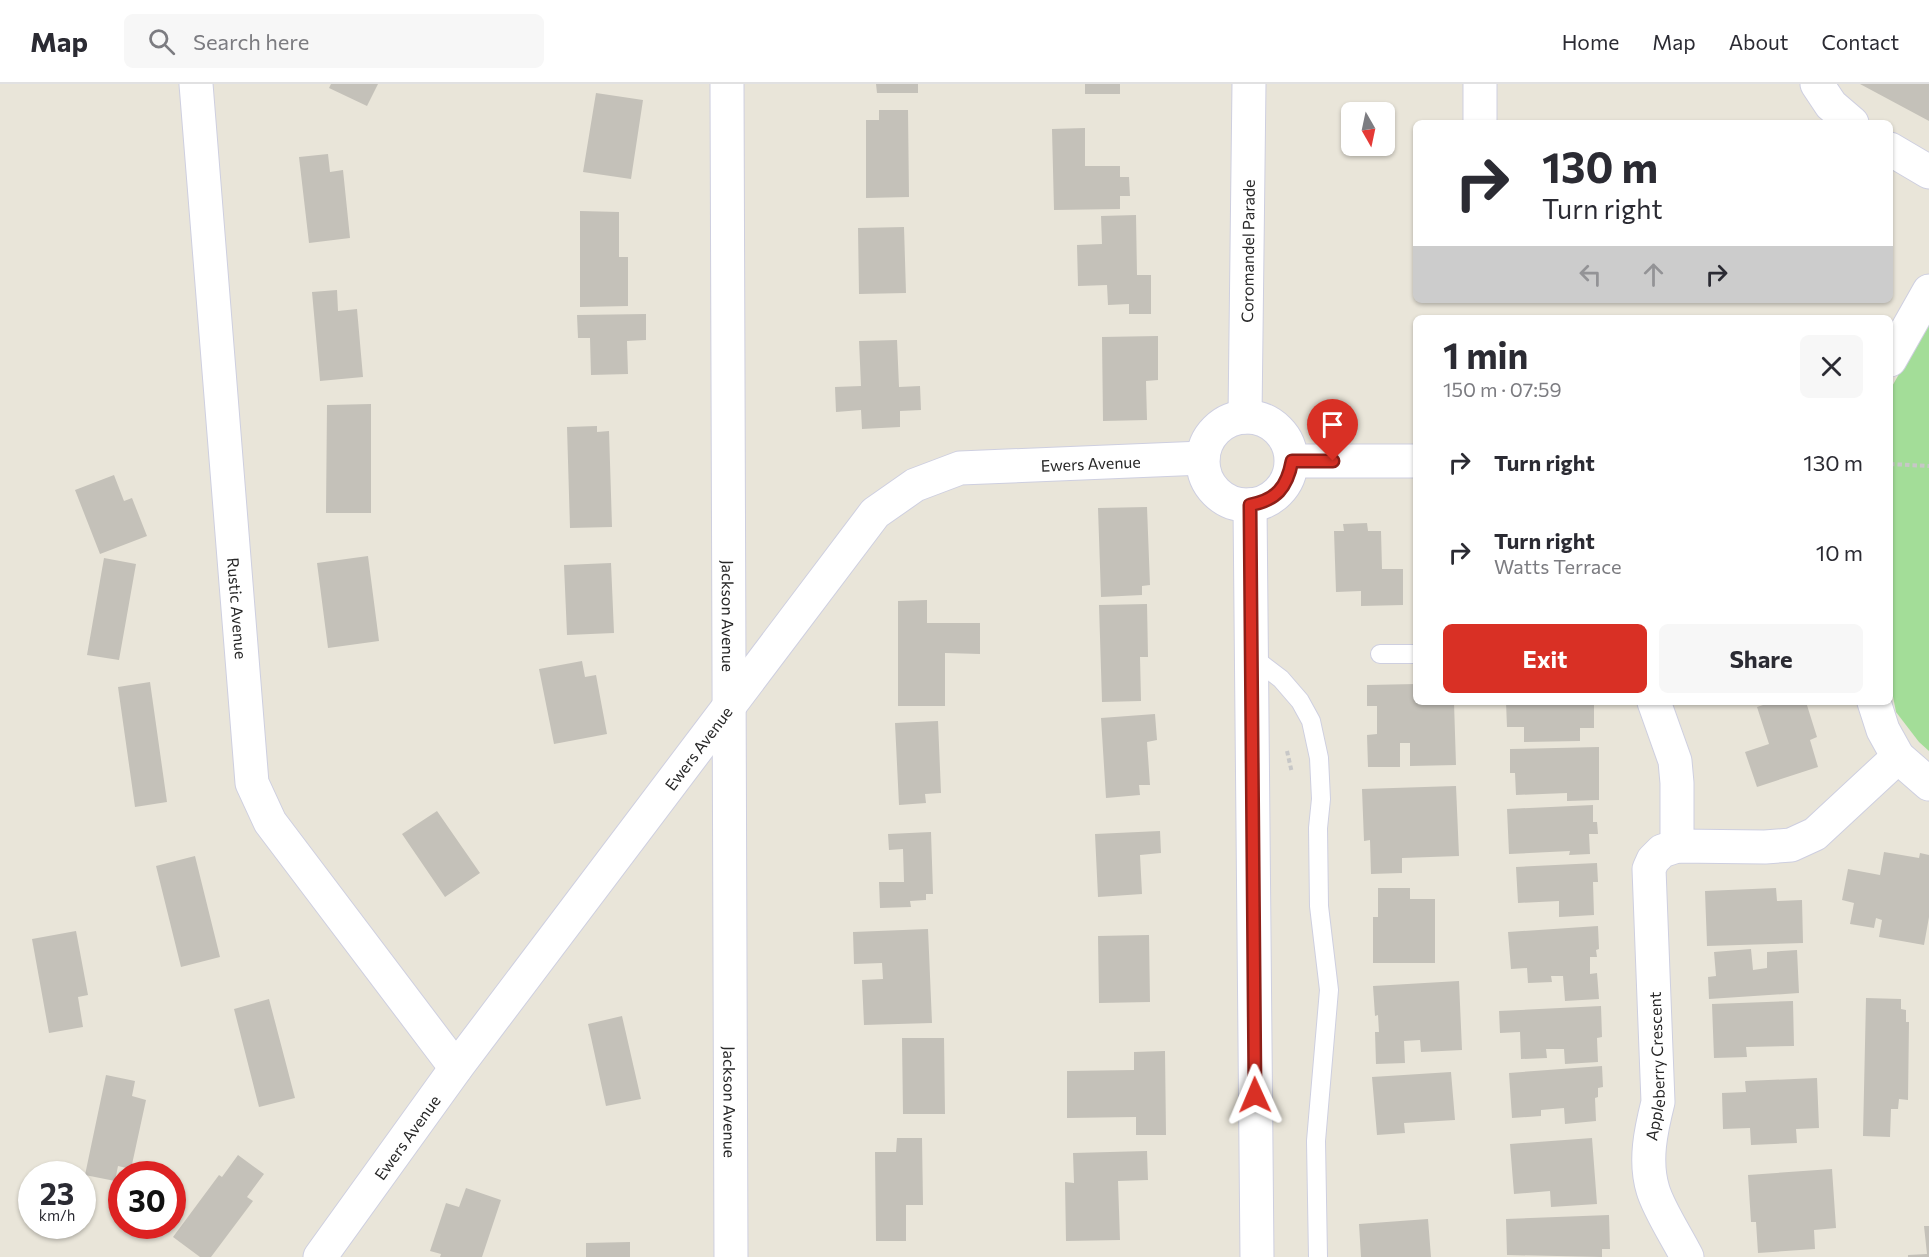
<!DOCTYPE html>
<meta charset="utf-8">
<style>
body{margin:0;font-family:Commissioner,sans-serif;background:#f7f7f7;color:#2b2b33;height:100vh;display:flex;flex-direction:column;font-size:22px;white-space:nowrap}
*{box-sizing:border-box;margin:0}
p{font-size:20px;color:#7c7c81}
.icon{flex:none;width:33px;height:33px;fill:none;stroke:currentColor;stroke-width:2;stroke-linecap:round;stroke-linejoin:round}
.map{position:relative;flex:1;overflow:hidden}
.details{position:absolute;left:1413px;top:231px;width:480px;height:390px;display:flex;flex-direction:column;background:#fff;border-radius:9px;box-shadow:0 2px 4px #0004}
.details>*{flex:none}
.hud{position:absolute;left:1413px;top:36px;width:480px;height:183px;border-radius:9px;box-shadow:0 2px 4px #0004;background:#fff;color:#2b2b33;overflow:hidden}
.needle{width:39px;rotate:171deg}
.buttons{position:absolute;left:1341px;top:18px;display:grid;gap:12px}
.buttons a{display:grid;place-items:center;width:54px;height:54px;border-radius:9px;background:#fff;box-shadow:0 2px 4px #0004;font-size:30px}
.speed{position:absolute;left:18px;top:1077px;display:flex;gap:12px;font-size:30px;font-weight:700;text-align:center}
.speed>*{display:grid;place-content:center;width:78px;height:78px;border-radius:50%;background:#fff;box-shadow:0 2px 4px #0004;line-height:1}
.speed small{font-size:15px;font-weight:400}
.speed .limit{border:9px solid #d22;background:#fff;color:#111}
.pin{position:absolute;display:grid;place-items:center;width:51px;height:51px;color:#fff;margin:-62px -26px;border-radius:50% 50% 50% 0;rotate:-45deg;box-shadow:0 0 6px #0007}
.pin .icon{rotate:45deg}
.me{position:absolute;width:66px;margin:-33px;rotate:359deg;stroke-linejoin:round;filter:drop-shadow(0 0 4px #0008)}
.turn{display:flex;align-items:center;gap:21px;height:126px;padding:0 30px;font-size:27px}
.turn .icon{width:78px;height:78px;stroke-width:2.5}
.turn b{display:block;font-size:42px;line-height:51px}
.lanes{display:flex;align-items:center;height:57px;padding:0 30px;background:#0003;justify-content:center;gap:30px;direction:ltr}
.lanes .off{opacity:.35}
.round{display:grid;place-items:center;flex:none;width:63px;height:63px;border-radius:9px;background:#f7f7f7}
.overview{display:flex;align-items:center;justify-content:space-between;height:102px;padding:0 30px}
h1{font-size:36px;font-weight:700;line-height:45px}
.cta{display:flex;gap:12px;margin-top:auto;padding:12px 30px}
.cta a{flex:1;height:69px;border-radius:9px;background:#d93025;color:#fff;font-size:24px;font-weight:700;line-height:69px;text-align:center}
.cta a+a{background:#f7f7f7;color:#2b2b33}
ul{padding:0;list-style:none}
li{display:flex;align-items:center;gap:18px;height:90px;padding:0 30px}
li div{flex:1}
li b{display:block;font-size:22px}
li em{font-style:normal}
header{display:flex;align-items:center;gap:36px;box-sizing:border-box;height:84px;padding:0 30px;background:#fff;border-bottom:2px solid #e1e1e2}
header strong{font-size:28px}
nav{display:flex;gap:33px;margin-inline-start:auto;font-size:21px}
.search{width:420px;height:54px;background:#f7f7f7;display:flex;align-items:center;gap:15px;box-sizing:border-box;padding:0 21px;border-radius:9px;color:#7c7c81;font-size:22px}
.map>svg:first-child{display:block}
.green{fill:#a3dd98}
.building{fill:#c4c1b9}
.lines{fill:none;stroke-linecap:round;stroke-linejoin:round}
.lane-casing{stroke:#cecfe0;stroke-width:20}
.street-casing{stroke:#cecfe0;stroke-width:35}
.path{stroke:#c7c7c7;stroke-width:4;stroke-dasharray:4.5 3;stroke-linecap:butt}
.lane{stroke:#fff;stroke-width:18}
.street{stroke:#fff;stroke-width:33}
.route-casing{stroke:#8d1f18;stroke-width:15}
.route{stroke:#d93025;stroke-width:10}
.labels{text-anchor:middle;dominant-baseline:central;stroke-width:5;stroke-linejoin:round;paint-order:stroke}
.street-label{font-size:16px;fill:#272727;stroke:#fff}
</style>
<header>
<strong>Map</strong>
<div class="search"><svg class="icon" aria-label="search" viewBox="0 0 24 24"><circle cx="10" cy="10" r="6"/><path d="M15 15l6 6"/></svg>Search here</div>
<nav><a>Home</a><a>Map</a><a>About</a><a>Contact</a></nav>
</header>
<div class="map">
<svg width="1929" height="1173" viewBox="0 0 1929 1173">
<rect width="100%" height="100%" fill="#e9e5d9"/>
<path class="green" d="M 1929,237 L 1929,667 L 1919,658 L 1896,628 L 1890,597 L 1890,306 Z"/>
<path class="building" d="M 331,0 L 378,0 L 367,22 L 329,4 Z
M 876,0 L 918,0 L 918,9 L 877,9 Z
M 1085,0 L 1120,0 L 1120,10 L 1085,10 Z
M 1860,0 L 1929,0 L 1929,37 Z
M 596,9 L 643,16 L 631,95 L 583,88 Z
M 879,26 L 908,26 L 909,113 L 866,114 L 866,36 L 879,36 Z
M 1085,44 L 1085,82 L 1120,82 L 1120,93 L 1129,93 L 1130,112 L 1120,112 L 1120,125 L 1054,126 L 1052,45 Z
M 328,70 L 330,88 L 343,86 L 350,154 L 309,159 L 299,73 Z
M 580,127 L 619,128 L 619,173 L 628,173 L 628,222 L 580,223 Z
M 1136,131 L 1137,191 L 1151,191 L 1151,230 L 1129,230 L 1129,220 L 1108,221 L 1107,201 L 1078,202 L 1077,161 L 1102,160 L 1101,132 Z
M 904,143 L 906,209 L 859,210 L 858,144 Z
M 337,206 L 338,227 L 357,225 L 363,293 L 320,297 L 312,208 Z
M 646,230 L 646,256 L 627,257 L 628,290 L 591,291 L 590,254 L 578,254 L 577,231 Z
M 1158,252 L 1158,296 L 1146,297 L 1147,336 L 1103,337 L 1102,253 Z
M 897,256 L 899,303 L 920,302 L 921,326 L 900,327 L 900,343 L 862,345 L 861,326 L 836,328 L 835,303 L 861,302 L 859,257 Z
M 371,320 L 371,429 L 326,429 L 327,321 Z
M 597,342 L 597,348 L 609,347 L 612,443 L 570,444 L 567,343 Z
M 114,391 L 124,417 L 132,414 L 147,452 L 100,470 L 75,406 Z
M 1147,423 L 1150,501 L 1142,502 L 1142,511 L 1101,513 L 1098,424 Z
M 1413,436 L 1416,436 L 1416,499 L 1414,499 Z
M 1367,439 L 1368,447 L 1381,447 L 1382,485 L 1403,485 L 1403,521 L 1361,522 L 1361,507 L 1336,508 L 1334,447 L 1344,447 L 1343,440 Z
M 368,472 L 379,557 L 328,564 L 317,479 Z
M 104,474 L 136,480 L 119,576 L 87,571 Z
M 611,479 L 614,549 L 567,551 L 564,481 Z
M 927,516 L 927,539 L 980,539 L 980,570 L 945,569 L 945,622 L 898,622 L 898,517 Z
M 1147,520 L 1148,573 L 1140,573 L 1141,617 L 1102,618 L 1099,521 Z
M 582,577 L 585,593 L 596,591 L 607,650 L 554,660 L 539,585 Z
M 150,598 L 167,718 L 135,723 L 118,603 Z
M 1416,600 L 1416,618 L 1454,618 L 1456,681 L 1410,682 L 1410,659 L 1400,659 L 1400,683 L 1368,683 L 1367,651 L 1377,650 L 1377,622 L 1367,622 L 1367,601 Z
M 1506,618 L 1594,618 L 1594,644 L 1580,644 L 1580,657 L 1524,658 L 1524,643 L 1507,643 Z
M 1772,618 L 1806,618 L 1817,653 L 1810,656 L 1818,683 L 1757,703 L 1745,668 L 1769,660 L 1757,623 Z
M 1155,630 L 1157,656 L 1147,658 L 1150,701 L 1139,701 L 1140,711 L 1106,714 L 1101,634 Z
M 938,637 L 941,709 L 925,710 L 926,719 L 899,721 L 895,639 Z
M 1599,663 L 1599,716 L 1567,717 L 1567,709 L 1516,711 L 1515,689 L 1510,689 L 1510,665 Z
M 1456,702 L 1459,772 L 1402,774 L 1402,789 L 1371,790 L 1370,756 L 1364,757 L 1362,705 Z
M 1593,721 L 1593,738 L 1597,738 L 1598,750 L 1589,750 L 1590,770 L 1569,771 L 1570,767 L 1509,770 L 1507,725 Z
M 437,727 L 480,789 L 445,813 L 402,750 Z
M 1160,747 L 1161,769 L 1140,771 L 1142,810 L 1098,813 L 1095,750 Z
M 931,748 L 933,810 L 926,810 L 926,816 L 910,817 L 911,823 L 880,824 L 879,798 L 904,798 L 903,765 L 889,766 L 888,750 Z
M 1884,768 L 1919,774 L 1920,769 L 1929,771 L 1929,833 L 1924,861 L 1879,853 L 1882,836 L 1876,834 L 1874,844 L 1850,840 L 1854,819 L 1842,816 L 1848,785 L 1880,791 Z
M 195,772 L 220,873 L 181,883 L 156,782 Z
M 1597,779 L 1598,798 L 1593,798 L 1594,831 L 1559,833 L 1559,817 L 1518,819 L 1516,783 Z
M 1378,804 L 1410,804 L 1410,815 L 1435,815 L 1435,879 L 1373,879 L 1373,833 L 1378,833 Z
M 1776,804 L 1777,817 L 1802,816 L 1803,859 L 1707,862 L 1705,807 Z
M 1598,842 L 1599,865 L 1596,866 L 1597,873 L 1590,873 L 1590,890 L 1597,889 L 1599,915 L 1565,917 L 1563,892 L 1551,892 L 1552,898 L 1528,899 L 1527,884 L 1511,885 L 1508,848 Z
M 928,845 L 932,939 L 864,941 L 862,896 L 883,895 L 882,879 L 854,880 L 853,848 Z
M 76,847 L 88,911 L 78,913 L 83,943 L 49,949 L 32,855 Z
M 1149,851 L 1150,918 L 1099,919 L 1098,852 Z
M 1751,865 L 1753,886 L 1767,884 L 1767,868 L 1797,866 L 1799,909 L 1709,915 L 1708,893 L 1716,892 L 1714,868 Z
M 1459,897 L 1462,966 L 1421,968 L 1420,956 L 1404,957 L 1405,979 L 1376,980 L 1375,948 L 1379,948 L 1378,931 L 1375,932 L 1373,902 Z
M 1866,914 L 1901,915 L 1901,925 L 1906,926 L 1906,938 L 1909,938 L 1908,1016 L 1899,1015 L 1898,1025 L 1891,1025 L 1890,1053 L 1863,1052 Z
M 269,915 L 295,1014 L 259,1023 L 234,925 Z
M 1793,917 L 1794,962 L 1746,963 L 1747,973 L 1714,974 L 1712,920 Z
M 1601,922 L 1602,953 L 1597,954 L 1598,978 L 1565,980 L 1564,965 L 1546,965 L 1547,974 L 1521,975 L 1520,948 L 1500,949 L 1499,927 Z
M 622,932 L 641,1015 L 606,1022 L 588,940 Z
M 902,954 L 944,954 L 945,1030 L 903,1030 Z
M 1165,967 L 1166,1051 L 1136,1051 L 1136,1033 L 1067,1034 L 1067,987 L 1134,986 L 1134,968 Z
M 1602,982 L 1603,1003 L 1598,1004 L 1598,1013 L 1595,1014 L 1596,1037 L 1565,1040 L 1564,1024 L 1541,1026 L 1541,1032 L 1512,1034 L 1509,989 Z
M 1451,988 L 1455,1036 L 1404,1039 L 1405,1049 L 1377,1051 L 1372,993 Z
M 106,991 L 135,997 L 132,1012 L 146,1016 L 131,1085 L 118,1082 L 115,1097 L 85,1091 Z
M 1817,994 L 1819,1044 L 1796,1045 L 1797,1059 L 1751,1061 L 1750,1044 L 1723,1045 L 1722,1009 L 1746,1008 L 1745,997 Z
M 897,1054 L 922,1054 L 923,1121 L 906,1121 L 906,1157 L 876,1157 L 875,1068 L 896,1068 Z
M 1592,1054 L 1597,1120 L 1551,1123 L 1550,1107 L 1514,1110 L 1510,1060 Z
M 1147,1067 L 1148,1096 L 1118,1097 L 1120,1156 L 1066,1157 L 1065,1098 L 1074,1099 L 1073,1069 Z
M 238,1071 L 264,1090 L 247,1113 L 253,1117 L 211,1173 L 200,1173 L 173,1153 L 219,1091 L 222,1093 Z
M 1832,1085 L 1836,1144 L 1814,1146 L 1815,1165 L 1758,1169 L 1756,1138 L 1751,1138 L 1748,1091 Z
M 466,1104 L 501,1116 L 482,1173 L 440,1173 L 441,1170 L 430,1167 L 446,1119 L 459,1123 Z
M 1609,1131 L 1610,1165 L 1602,1165 L 1602,1173 L 1507,1171 L 1506,1135 Z
M 1428,1135 L 1431,1173 L 1361,1173 L 1359,1140 Z
M 1924,1142 L 1929,1142 L 1929,1173 L 1908,1173 L 1908,1171 L 1927,1170 Z
M 630,1158 L 630,1173 L 586,1173 L 586,1159 Z"/>
<g class="lines">
<defs>
<path id="lane" d="M 1380,570 L 1416,570
M 1251,572 L 1281,595 L 1300,617 L 1311,637 L 1319,674 L 1321,715 L 1318,744 L 1319,822 L 1329,906 L 1316,1057 L 1318,1173"/>
<g id="street">
<path id="s1" d="M 196,0 L 252,699 L 270,738 L 456,984"/>
<path id="s2" d="M 727,0 L 731,1173"/>
<path d="M 1480,0 L 1480,39"/>
<path d="M 1817,0 L 1831,21 L 1852,39"/>
<path d="M 1890,65 L 1929,88"/>
<path d="M 1890,276 L 1929,207"/>
<path id="s3" d="M 1245,333 L 1249,0"/>
<circle cx="1247" cy="377" r="44"/>
<path d="M 1292,377 L 1416,377"/>
<path d="M 1250,421 L 1257,1173"/>
<path d="M 1654,618 L 1675,677 L 1677,699 L 1677,762"/>
<path d="M 1874,618 L 1883,646 L 1898,673 L 1929,700"/>
<path id="s4" d="M 320,1173 L 456,984 L 875,429 L 915,401 L 960,384 L 1203,374"/>
<path id="s5" d="M 1687,1173 C 1677,1153 1659,1126 1653,1106 C 1644,1077 1651,1046 1658,1018 L 1649,785 L 1653,776 L 1662,767 L 1677,762 L 1765,763 L 1791,761 L 1815,750 L 1898,673"/>
</g>
</defs>
<use href="#lane" class="lane-casing"/>
<use href="#street" class="street-casing"/>
<path class="path" d="M 1890,380 L 1929,382
M 1287,667 L 1292,689"/>
<use href="#lane" class="lane"/>
<use href="#street" class="street"/>
</g>
<g class="lines">
<defs>
<path id="route" d="M 1255,1011 L 1250,421 C 1276,416 1287,404 1292,377 L 1333,377"/>
</defs>
<use href="#route" class="route-casing"/>
<use href="#route" class="route"/>
</g>
<g class="labels">
<g class="street-label">
<text stroke="none"><textPath href="#s3" startOffset="166">Coromandel Parade</textPath></text>
<text stroke="none"><textPath href="#s4" startOffset="1156">Ewers Avenue</textPath></text>
<text stroke="none"><textPath href="#s1" startOffset="526">Rustic Avenue</textPath></text>
<text stroke="none"><textPath href="#s2" startOffset="532">Jackson Avenue</textPath></text>
<text stroke="none"><textPath href="#s4" startOffset="634">Ewers Avenue</textPath></text>
<text stroke="none"><textPath href="#s5" startOffset="200">Appleberry Crescent</textPath></text>
<text stroke="none"><textPath href="#s2" startOffset="1018">Jackson Avenue</textPath></text>
<text stroke="none"><textPath href="#s4" startOffset="148">Ewers Avenue</textPath></text>
</g>
</g>
</svg>
<div class="buttons">
<a><svg class="needle" viewBox="-14 -14 28 28"><path d="M0-13l5 13h-10z" fill="#e53935"/><path d="M0 13l5-13h-10z" fill="#7c7c81"/></svg></a>
</div>
<div class="speed"><div>23<small>km/h</small></div><div class="limit">30</div></div>
<div class="pin" style="left:1333px;top:377px;background:#d93025"><svg class="icon" aria-label="arrive" viewBox="0 0 24 24"><path d="M6 21V4h12l-3 4 3 4H6"/></svg></div>
<svg class="me" style="left:1255px;top:1011px" viewBox="-20 -20 40 40"><path d="M0-17L14 15 0 8-14 15z" fill="#d93025" stroke="#fff" stroke-width="4"/></svg>
<div class="hud">
<div class="turn"><svg class="icon" aria-label="right" viewBox="0 0 24 24"><path d="M7 20v-9h11M14 6l5 5-5 5"/></svg><div><b>130 m</b>Turn right</div></div>
<div class="lanes"><svg class="icon off" aria-label="left" viewBox="0 0 24 24"><path d="M17 20v-9H6M10 6l-5 5 5 5"/></svg><svg class="icon off" aria-label="ahead" viewBox="0 0 24 24"><path d="M12 20V5M6 11l6-6 6 6"/></svg><svg class="icon" aria-label="right" viewBox="0 0 24 24"><path d="M7 20v-9h11M14 6l5 5-5 5"/></svg></div>
</div>
<section class="details">
<div class="overview"><div><h1>1 min</h1><p>150 m · 07:59</p></div><a class="round"><svg class="icon" aria-label="close" viewBox="0 0 24 24"><path d="M6 6l12 12M18 6L6 18"/></svg></a></div>
<ul>
<li><svg class="icon" aria-label="right" viewBox="0 0 24 24"><path d="M7 20v-9h11M14 6l5 5-5 5"/></svg><div><b>Turn right</b></div><em>130 m</em></li>
<li><svg class="icon" aria-label="right" viewBox="0 0 24 24"><path d="M7 20v-9h11M14 6l5 5-5 5"/></svg><div><b>Turn right</b><p>Watts Terrace</p></div><em>10 m</em></li>
</ul>
<div class="cta"><a>Exit</a><a>Share</a></div>
</section>
</div>
